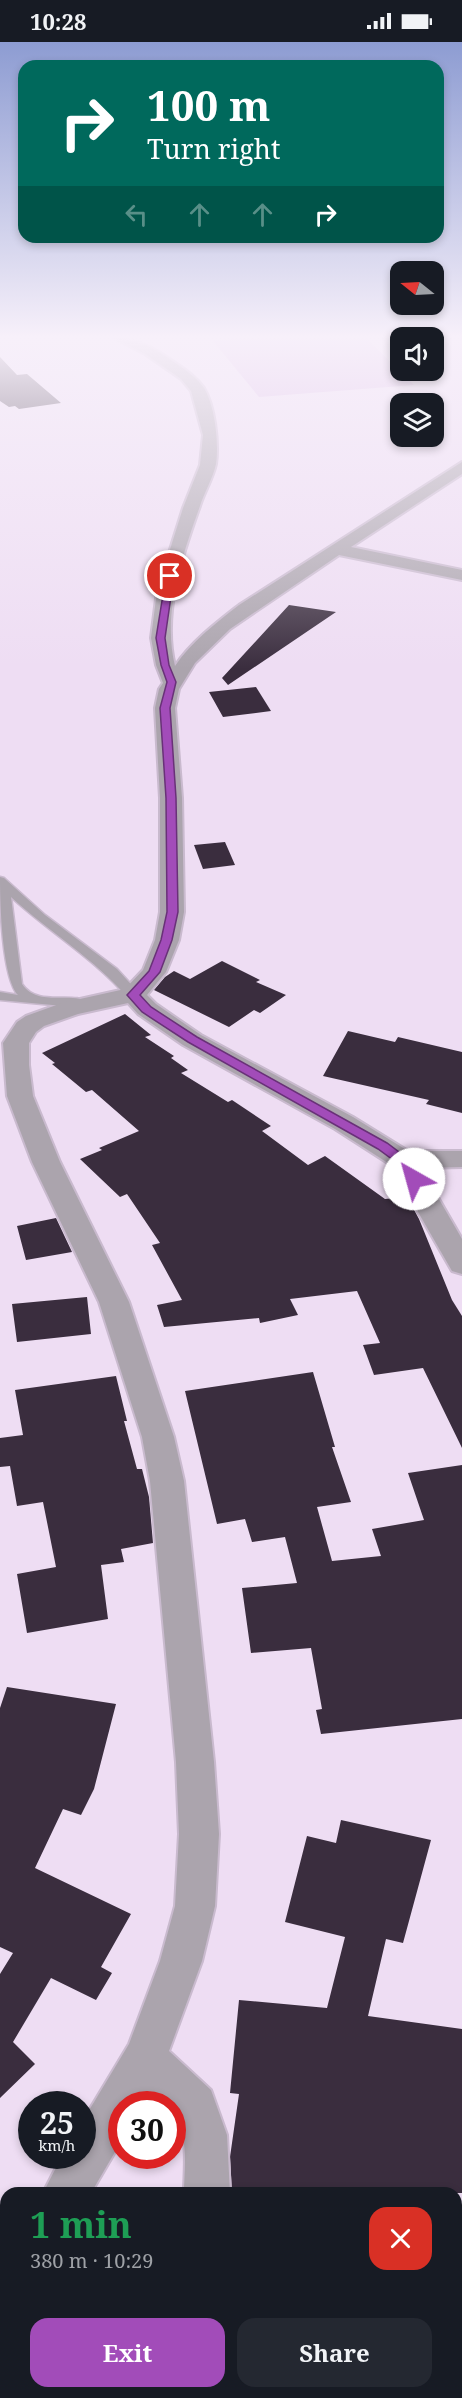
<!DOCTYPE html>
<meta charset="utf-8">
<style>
body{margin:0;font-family:"Noto Serif",serif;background:#242831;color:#f1f3f6;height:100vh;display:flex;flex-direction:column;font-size:22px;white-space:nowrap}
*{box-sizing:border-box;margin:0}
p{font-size:20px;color:#9ea1a6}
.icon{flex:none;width:33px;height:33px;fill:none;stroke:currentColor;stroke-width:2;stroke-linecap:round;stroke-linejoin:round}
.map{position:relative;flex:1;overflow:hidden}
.details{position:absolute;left:0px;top:2145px;width:462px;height:212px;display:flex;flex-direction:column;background:#171b24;border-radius:18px 18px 0 0;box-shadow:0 3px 9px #0003}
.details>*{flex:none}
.hud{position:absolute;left:18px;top:18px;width:426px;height:183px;border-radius:18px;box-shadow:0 3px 9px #0003;background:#00695c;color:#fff;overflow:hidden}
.needle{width:39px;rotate:288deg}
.fabs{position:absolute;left:390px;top:219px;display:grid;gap:12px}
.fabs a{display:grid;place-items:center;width:54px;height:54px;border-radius:12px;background:#171b24;box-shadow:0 3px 9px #0003;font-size:30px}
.speed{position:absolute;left:18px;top:2049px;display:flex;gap:12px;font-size:30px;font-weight:700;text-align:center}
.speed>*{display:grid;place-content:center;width:78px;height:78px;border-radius:50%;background:#171b24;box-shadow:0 3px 9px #0003;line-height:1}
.speed small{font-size:15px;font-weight:400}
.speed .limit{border:9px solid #d22;background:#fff;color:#111}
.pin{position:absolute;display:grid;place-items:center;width:51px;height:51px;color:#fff;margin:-26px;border:3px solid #fff;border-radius:50%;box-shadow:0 2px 6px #0007}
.me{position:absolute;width:66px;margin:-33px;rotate:322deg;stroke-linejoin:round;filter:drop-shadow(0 0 4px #0008)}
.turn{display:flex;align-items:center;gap:21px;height:126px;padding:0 30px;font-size:27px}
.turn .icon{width:78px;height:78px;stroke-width:2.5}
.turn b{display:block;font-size:42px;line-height:51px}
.lanes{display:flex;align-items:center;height:57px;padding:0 30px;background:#0003;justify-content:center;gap:30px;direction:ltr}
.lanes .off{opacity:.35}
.round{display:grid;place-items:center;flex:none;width:63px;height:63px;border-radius:18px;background:#242831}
.summary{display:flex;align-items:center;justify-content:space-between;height:102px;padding:0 30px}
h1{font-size:36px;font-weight:700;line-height:45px;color:#1e9e55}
.cta{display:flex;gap:12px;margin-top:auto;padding:12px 30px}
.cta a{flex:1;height:69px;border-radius:18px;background:#a24cb9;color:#fff;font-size:24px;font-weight:700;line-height:69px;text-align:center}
.cta a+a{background:#242831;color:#f1f3f6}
.status{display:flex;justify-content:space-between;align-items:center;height:42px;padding:0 30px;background:#171b24;direction:ltr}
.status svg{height:16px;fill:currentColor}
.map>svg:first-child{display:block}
.green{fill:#d9b5e4}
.building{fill:#3a2d3e}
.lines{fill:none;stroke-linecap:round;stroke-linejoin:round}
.lane-casing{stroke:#c9bace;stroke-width:3}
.street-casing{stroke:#c9bace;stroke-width:4}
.lane{fill:#aba4ad;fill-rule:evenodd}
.street{fill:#aba4ad;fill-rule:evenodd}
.route{fill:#a24cb9;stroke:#693178;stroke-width:1.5}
</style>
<div class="status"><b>10:28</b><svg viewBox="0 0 49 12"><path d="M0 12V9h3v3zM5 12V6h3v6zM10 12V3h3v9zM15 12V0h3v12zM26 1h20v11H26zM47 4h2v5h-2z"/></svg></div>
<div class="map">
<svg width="462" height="2356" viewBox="0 0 462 2356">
<rect width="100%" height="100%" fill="#eeddf3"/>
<path class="green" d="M 231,297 L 367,297 L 414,343 L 259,355 L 213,299 Z"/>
<path class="building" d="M 0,315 L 17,333 L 27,332 L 61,361 L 19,367 L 15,364 L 9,365 L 0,359 Z
M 289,563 L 336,570 L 228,643 L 222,636 Z
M 256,645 L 271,669 L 223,675 L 209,650 Z
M 225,800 L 235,823 L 203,827 L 194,803 Z
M 222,919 L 260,938 L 256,940 L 286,953 L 260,971 L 254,968 L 229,985 L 154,948 L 165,935 L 174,929 L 190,937 Z
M 125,972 L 151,993 L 145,995 L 174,1014 L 171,1016 L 188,1028 L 181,1031 L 228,1060 L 232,1058 L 271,1084 L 262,1089 L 308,1123 L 325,1114 L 385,1157 L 407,1155 L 419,1177 L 452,1258 L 462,1274 L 462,1406 L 423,1326 L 374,1333 L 363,1303 L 380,1301 L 357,1249 L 290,1257 L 298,1273 L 260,1281 L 259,1276 L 164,1285 L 157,1263 L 182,1258 L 152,1203 L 160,1201 L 127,1152 L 120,1155 L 80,1117 L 102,1108 L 99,1106 L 139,1089 L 92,1048 L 86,1050 L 52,1022 L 55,1021 L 42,1011 Z
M 348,989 L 395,1000 L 398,995 L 462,1010 L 462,1071 L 426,1062 L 429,1058 L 323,1034 Z
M 56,1176 L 72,1210 L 26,1218 L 17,1184 Z
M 87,1255 L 91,1292 L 17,1300 L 12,1262 Z
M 313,1330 L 335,1405 L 332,1405 L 351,1460 L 317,1465 L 332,1519 L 381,1514 L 372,1487 L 424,1478 L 408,1431 L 462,1423 L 462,1677 L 321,1692 L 316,1668 L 322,1667 L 311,1606 L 251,1611 L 242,1546 L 297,1541 L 285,1495 L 252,1500 L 245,1477 L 217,1482 L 185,1349 Z
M 116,1334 L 127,1379 L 124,1379 L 137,1427 L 142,1427 L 149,1455 L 153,1501 L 121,1507 L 124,1520 L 101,1523 L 108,1577 L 27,1591 L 17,1532 L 56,1525 L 43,1460 L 17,1464 L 10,1424 L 0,1425 L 0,1396 L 23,1393 L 15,1348 Z
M 7,1645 L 116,1662 L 94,1747 L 81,1773 L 63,1767 L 35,1826 L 131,1872 L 101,1925 L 112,1931 L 96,1958 L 51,1936 L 13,2000 L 35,2022 L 0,2056 L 0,1932 L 13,1911 L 0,1905 L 0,1666 Z
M 341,1778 L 431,1798 L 403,1901 L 386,1897 L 368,1974 L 462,1987 L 462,2151 L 232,2151 L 230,2115 L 239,2052 L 230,2051 L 239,1958 L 327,1966 L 345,1895 L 285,1880 L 307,1794 L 336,1801 Z"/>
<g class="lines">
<defs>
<path id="lane" d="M 0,835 L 4,836 L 45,873 L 117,927 L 138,950 L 139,953 L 138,956 L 128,956 C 95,917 49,890 11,855 L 22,942 C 39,967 74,947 90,962 L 84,966 L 0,958 L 0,950 L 18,953 C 2,935 0,861 0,835 Z"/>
<path id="street" d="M 116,297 C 141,297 157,308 177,322 C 187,329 197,336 204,346 C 215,364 219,401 216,422 C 213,436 204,451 200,464 C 182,514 162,572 175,624 C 191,600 216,581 239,563 L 462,420 L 462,432 L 351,505 L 462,528 L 462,538 L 339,513 L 230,587 L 195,621 L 179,647 L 175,666 L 182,756 L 184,870 L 179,898 L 166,930 L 147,953 L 156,962 L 201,993 L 353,1075 L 408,1109 L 462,1109 L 462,1125 L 421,1126 L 462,1197 L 462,1232 L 452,1229 L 391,1123 L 335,1087 L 183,1003 L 138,972 L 128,961 L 78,972 L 44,984 L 36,990 L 29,1001 L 29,1023 L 33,1054 L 60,1120 L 129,1260 L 174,1395 L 184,1439 L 214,1720 L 219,1792 L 215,1864 L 202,1919 L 169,2009 L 211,2048 L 227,2093 L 230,2151 L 184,2151 C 184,2128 190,2090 172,2073 L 172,2062 L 162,2062 L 149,2049 L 142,2062 L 122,2062 L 122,2098 L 91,2151 L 43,2151 L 62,2114 L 82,2114 L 82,2080 L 129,2002 L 160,1919 L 175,1864 L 179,1792 L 176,1720 L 150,1439 L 142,1395 L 99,1260 L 32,1120 L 7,1054 L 3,1001 L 17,980 L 26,974 L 62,961 L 125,947 L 143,928 L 155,898 L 160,870 L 160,756 L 155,666 L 159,647 L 163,641 L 156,623 L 151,596 L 157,549 L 183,466 L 200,423 L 203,393 L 191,349 L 181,337 L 145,312 Z
M 6,2208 L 6,2260 L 0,2263 L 0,2211 Z
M 456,2310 L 462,2311 L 462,2356 L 448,2356 L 438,2350 L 456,2350 Z
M 251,2350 L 360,2350 L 358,2356 L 252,2356 Z"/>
</defs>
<use href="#lane" class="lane-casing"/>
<use href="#street" class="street-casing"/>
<use href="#lane" class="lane"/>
<use href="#street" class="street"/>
</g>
<linearGradient id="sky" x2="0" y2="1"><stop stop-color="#8d9cd2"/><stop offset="0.47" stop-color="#f7f0fa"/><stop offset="1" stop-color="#f7f0fa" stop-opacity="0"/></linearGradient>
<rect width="462" height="627" fill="url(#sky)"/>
<path class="route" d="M 170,532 L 174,534 L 165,596 L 169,623 L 176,640 L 170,666 L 176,756 L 178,870 L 172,898 L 160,930 L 140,953 L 151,965 L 197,995 L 387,1101 L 407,1116 L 420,1137 L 418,1140 L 409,1140 L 397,1121 L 378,1107 L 188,1000 L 142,970 L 127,953 L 149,929 L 161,898 L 167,870 L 166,756 L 160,666 L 167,640 L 161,623 L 156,596 L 166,534 Z"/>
</svg>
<div class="fabs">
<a><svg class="needle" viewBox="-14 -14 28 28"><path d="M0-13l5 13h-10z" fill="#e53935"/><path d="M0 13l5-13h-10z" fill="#9ea1a6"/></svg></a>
<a><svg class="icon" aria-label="sound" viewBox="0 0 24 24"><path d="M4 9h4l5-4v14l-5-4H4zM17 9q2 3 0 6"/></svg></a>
<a><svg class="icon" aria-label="layers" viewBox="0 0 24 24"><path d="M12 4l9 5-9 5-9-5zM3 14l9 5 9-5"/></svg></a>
</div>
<div class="speed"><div>25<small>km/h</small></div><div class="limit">30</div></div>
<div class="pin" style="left:170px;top:534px;background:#d93025"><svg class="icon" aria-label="arrive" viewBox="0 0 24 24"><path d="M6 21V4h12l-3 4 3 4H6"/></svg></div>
<svg class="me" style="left:414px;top:1137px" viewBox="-20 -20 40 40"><circle r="19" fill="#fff"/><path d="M0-13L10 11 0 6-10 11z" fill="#a24cb9"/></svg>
<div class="hud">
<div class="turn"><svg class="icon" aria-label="right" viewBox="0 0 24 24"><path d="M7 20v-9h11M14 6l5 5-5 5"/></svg><div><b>100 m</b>Turn right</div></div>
<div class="lanes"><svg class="icon off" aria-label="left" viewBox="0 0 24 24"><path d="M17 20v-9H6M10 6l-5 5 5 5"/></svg><svg class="icon off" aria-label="ahead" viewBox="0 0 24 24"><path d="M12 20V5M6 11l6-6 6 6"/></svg><svg class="icon off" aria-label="ahead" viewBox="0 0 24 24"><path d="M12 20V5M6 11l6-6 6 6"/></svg><svg class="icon" aria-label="right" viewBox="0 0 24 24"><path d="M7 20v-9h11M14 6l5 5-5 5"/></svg></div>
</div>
<section class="details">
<div class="summary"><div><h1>1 min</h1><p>380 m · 10:29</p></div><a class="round" style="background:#d93025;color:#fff"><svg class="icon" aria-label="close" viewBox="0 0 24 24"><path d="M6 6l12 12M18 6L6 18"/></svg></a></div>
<div class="cta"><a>Exit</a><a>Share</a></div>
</section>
</div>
